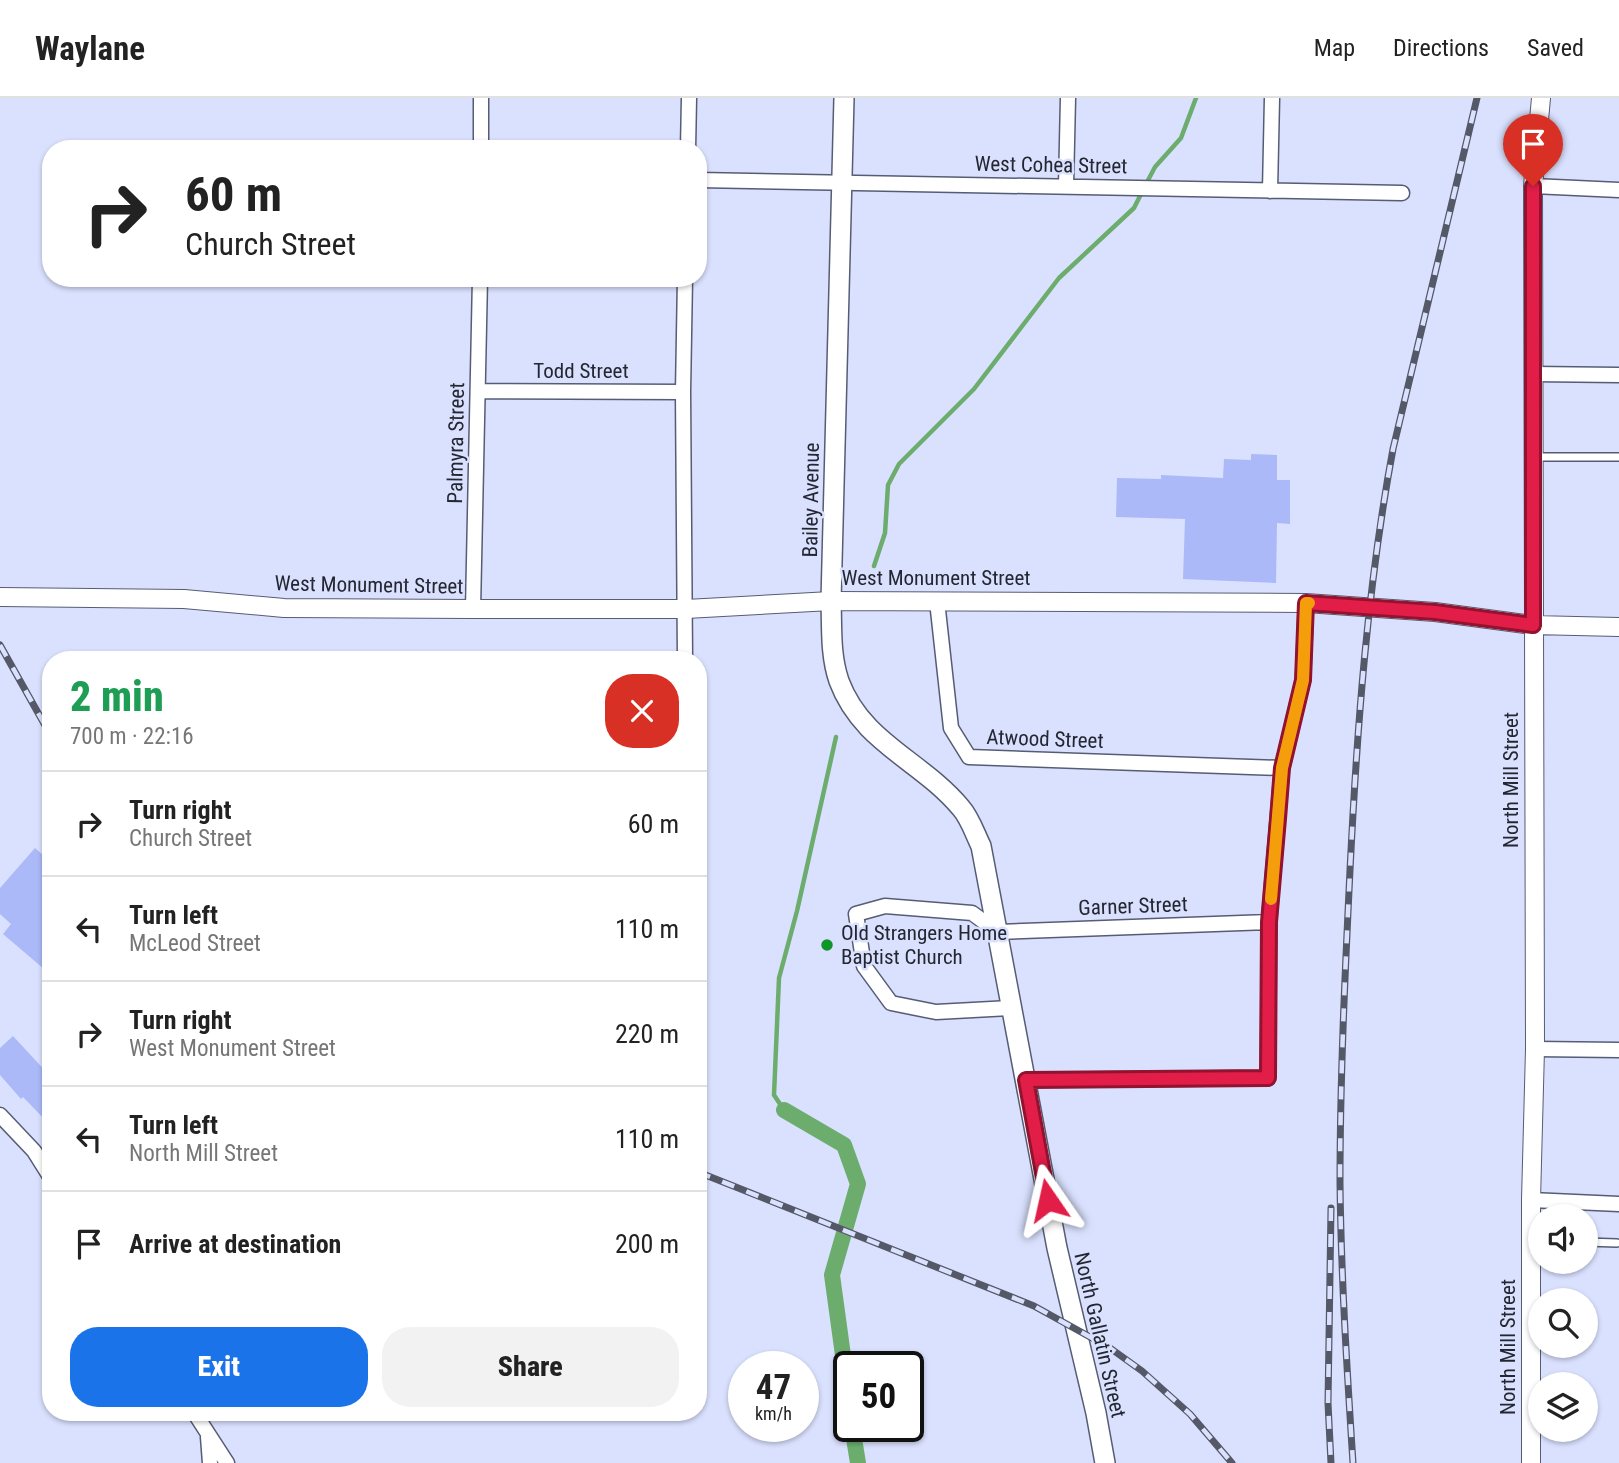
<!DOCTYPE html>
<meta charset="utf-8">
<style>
body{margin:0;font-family:"Roboto Condensed",sans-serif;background:#f2f2f2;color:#222;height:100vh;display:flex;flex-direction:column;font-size:26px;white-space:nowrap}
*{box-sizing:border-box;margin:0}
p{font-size:23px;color:#767676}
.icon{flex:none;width:38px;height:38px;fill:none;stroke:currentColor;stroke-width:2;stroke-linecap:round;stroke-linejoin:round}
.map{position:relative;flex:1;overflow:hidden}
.side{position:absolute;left:42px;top:553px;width:665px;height:770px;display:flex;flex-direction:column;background:#fff;border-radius:28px;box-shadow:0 2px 5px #0004}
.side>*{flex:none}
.guide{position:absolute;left:42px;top:42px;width:665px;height:147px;border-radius:28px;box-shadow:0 2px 5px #0004;background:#fff;color:#222;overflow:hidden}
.buttons{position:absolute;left:1528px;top:1106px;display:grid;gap:14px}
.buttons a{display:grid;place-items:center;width:70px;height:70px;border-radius:50%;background:#fff;box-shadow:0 2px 5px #0004;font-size:35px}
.speed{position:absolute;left:728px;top:1253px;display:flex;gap:14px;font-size:35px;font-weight:700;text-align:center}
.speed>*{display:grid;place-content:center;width:91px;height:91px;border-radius:50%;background:#fff;box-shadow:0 2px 5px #0004;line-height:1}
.speed small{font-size:18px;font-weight:400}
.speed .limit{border:4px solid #111;border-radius:10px;background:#fff;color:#111}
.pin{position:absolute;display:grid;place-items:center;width:60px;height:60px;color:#fff;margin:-72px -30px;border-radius:50% 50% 50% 0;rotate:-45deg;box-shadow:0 0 7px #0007}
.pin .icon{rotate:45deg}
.me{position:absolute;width:77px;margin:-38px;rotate:349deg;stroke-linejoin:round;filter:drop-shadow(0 0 5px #0008)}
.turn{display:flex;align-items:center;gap:24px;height:147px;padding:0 28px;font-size:32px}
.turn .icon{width:91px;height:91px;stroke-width:2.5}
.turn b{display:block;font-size:49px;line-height:60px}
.round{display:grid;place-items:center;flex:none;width:74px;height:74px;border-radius:28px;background:#f2f2f2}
.overview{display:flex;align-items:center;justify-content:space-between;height:119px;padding:0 28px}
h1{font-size:42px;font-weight:800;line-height:52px;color:#1e9e55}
.primary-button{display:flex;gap:14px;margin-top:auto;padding:14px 28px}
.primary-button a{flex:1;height:80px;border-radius:28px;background:#1a73e8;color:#fff;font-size:28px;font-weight:800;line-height:80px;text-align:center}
.primary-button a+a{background:#f2f2f2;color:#222}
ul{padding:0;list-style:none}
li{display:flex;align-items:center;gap:21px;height:105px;padding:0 28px;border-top:2px solid #e0e0e0}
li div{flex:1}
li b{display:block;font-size:26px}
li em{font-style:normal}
header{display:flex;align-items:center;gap:42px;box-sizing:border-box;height:98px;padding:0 35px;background:#fff;border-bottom:2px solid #e0e0e0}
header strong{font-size:33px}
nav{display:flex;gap:38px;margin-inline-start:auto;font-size:24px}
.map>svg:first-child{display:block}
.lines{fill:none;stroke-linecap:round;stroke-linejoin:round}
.stream{stroke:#6cad6e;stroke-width:4.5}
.canal{stroke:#6cad6e;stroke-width:16}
.building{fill:#abb9f8}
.service-casing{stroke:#565c74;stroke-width:10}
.minor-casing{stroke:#565c74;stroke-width:17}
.tertiary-casing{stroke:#565c74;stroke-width:20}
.secondary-casing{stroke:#565c74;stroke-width:22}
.service{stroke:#fff;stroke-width:7}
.minor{stroke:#fff;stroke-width:14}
.tertiary{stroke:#fff;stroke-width:18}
.secondary{stroke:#fff;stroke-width:19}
.rail-casing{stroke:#545867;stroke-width:7}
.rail{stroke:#dae1fe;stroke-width:4.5;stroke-dasharray:13;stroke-linecap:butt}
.route-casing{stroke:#92132f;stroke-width:18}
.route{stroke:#e11d48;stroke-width:12}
.slow{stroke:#f59e0b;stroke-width:12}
.poi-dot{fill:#0d9529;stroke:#dae1fe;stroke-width:2.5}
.labels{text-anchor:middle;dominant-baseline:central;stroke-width:5;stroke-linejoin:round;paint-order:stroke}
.street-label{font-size:21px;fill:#242731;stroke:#dae1fe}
.poi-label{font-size:21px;fill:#242731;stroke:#dae1fe;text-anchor:start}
</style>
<header>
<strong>Waylane</strong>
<nav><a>Map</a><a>Directions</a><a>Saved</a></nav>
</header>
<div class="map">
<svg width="1619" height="1365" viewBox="0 0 1619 1365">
<rect width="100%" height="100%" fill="#dae1fe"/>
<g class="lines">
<path class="stream" d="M 1146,86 L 1155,69 L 1181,40 L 1196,0
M 874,468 L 885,435 L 888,387 L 899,366 L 974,291 L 1059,180 L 1134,110 L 1142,94
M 784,1012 L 774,997 L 779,880 L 797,813 L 836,639"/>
<path class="canal" d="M 784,1012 L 844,1047 L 858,1086 L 832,1177 L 849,1301
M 852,1328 L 858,1365"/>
</g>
<path class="building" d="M 1251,356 L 1277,357 L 1277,382 L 1290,382 L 1290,426 L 1277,425 L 1276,485 L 1183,481 L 1185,421 L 1116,419 L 1117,380 L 1161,381 L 1161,377 L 1223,380 L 1224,361 L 1251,362 Z
M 35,750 L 51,764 L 51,877 L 3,836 L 11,826 L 0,816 L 0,790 Z
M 13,938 L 51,979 L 51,1028 L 23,999 L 21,1001 L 0,977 L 0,950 Z"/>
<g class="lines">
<defs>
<path id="service" d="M 1534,359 L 1619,359
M 1586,1144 L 1617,1145"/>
<path id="minor" d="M 481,51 L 481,0
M 688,51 L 689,0
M 698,82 L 1402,95
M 1066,88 L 1068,0
M 1533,88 L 1619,92
M 1270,93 L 1272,0
M 1533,276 L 1619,277
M 479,293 L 683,294
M 937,503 L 951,630 L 969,659 L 1282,670
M 473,511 L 480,180
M 685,562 L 683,294 L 685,180
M 1010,910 L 936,914 L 891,905 L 864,868 L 856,816 L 885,808 L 972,815 L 998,834 L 1269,824
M 1535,951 L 1619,952
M 1025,982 L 1268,980 L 1269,824 L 1282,670 L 1303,582 L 1306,505
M 0,1017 L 34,1053 L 51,1080
M 1531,1102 L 1619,1106
M 194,1314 L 227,1365
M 208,1339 L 210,1365"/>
<path id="tertiary" d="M 0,499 L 184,501 L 284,510 L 473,511 L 686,511 L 831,503 L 1306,505 L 1435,514 L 1533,527 L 1619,529
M 1531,1365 L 1531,1102 L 1535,951 L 1533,88 L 1541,0"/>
<path id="secondary" d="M 844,0 L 831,503 C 832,529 830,557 839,583 C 862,645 921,662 961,710 C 970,720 975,736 981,748 L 1057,1150 L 1096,1315 L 1105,1365"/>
</defs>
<use href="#service" class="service-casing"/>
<use href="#minor" class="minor-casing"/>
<use href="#tertiary" class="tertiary-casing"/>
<use href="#secondary" class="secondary-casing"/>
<use href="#service" class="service"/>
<use href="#minor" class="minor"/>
<use href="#tertiary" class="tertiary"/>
<use href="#secondary" class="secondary"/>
<defs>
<path id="rail" d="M 0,547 L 51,638
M 698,1074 L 1034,1208 L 1110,1250 L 1142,1273 L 1190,1316 L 1232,1365
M 1331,1110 L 1328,1305 L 1331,1365
M 1353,1365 C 1347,1272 1341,1178 1340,1085 C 1340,980 1345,876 1350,772 C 1357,631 1367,491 1393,351 L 1477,0"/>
</defs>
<use href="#rail" class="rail-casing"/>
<use href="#rail" class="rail"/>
</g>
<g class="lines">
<defs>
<path id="route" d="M 1048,1102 L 1026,982 L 1268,980 L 1269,824 L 1278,721 L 1282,670 L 1303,582 L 1306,505 L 1435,514 L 1533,527 L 1533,88"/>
</defs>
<use href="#route" class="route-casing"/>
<use href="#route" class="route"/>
<path class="slow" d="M 1271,801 L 1282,670 L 1303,582 L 1306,505 L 1309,505"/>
</g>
<circle class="poi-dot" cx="827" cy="847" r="7"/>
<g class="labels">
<g class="street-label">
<text transform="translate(1051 67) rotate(1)">West Cohea Street</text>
<text x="581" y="273">Todd Street</text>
<text transform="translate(456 345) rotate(-89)">Palmyra Street</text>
<text transform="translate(811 402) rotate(-89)">Bailey Avenue</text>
<text x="936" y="480">West Monument Street</text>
<text transform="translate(369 487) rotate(1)">West Monument Street</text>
<text transform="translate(1045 641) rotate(2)">Atwood Street</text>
<text transform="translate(1511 682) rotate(-90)">North Mill Street</text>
<text transform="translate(1133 808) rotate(-2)">Garner Street</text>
<text transform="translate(1100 1237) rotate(77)">North Gallatin Street</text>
<text transform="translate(1508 1249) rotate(-90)">North Mill Street</text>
</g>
<g class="poi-label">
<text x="841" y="835">Old Strangers Home<tspan x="841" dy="24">Baptist Church</tspan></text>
</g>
</g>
</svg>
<div class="buttons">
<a><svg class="icon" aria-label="sound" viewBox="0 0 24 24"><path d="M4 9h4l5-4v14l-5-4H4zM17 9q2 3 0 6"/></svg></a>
<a><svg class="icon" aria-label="search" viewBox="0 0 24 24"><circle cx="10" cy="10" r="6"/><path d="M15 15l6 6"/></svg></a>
<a><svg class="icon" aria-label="layers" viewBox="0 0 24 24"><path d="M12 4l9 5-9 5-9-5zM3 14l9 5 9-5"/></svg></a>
</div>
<div class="speed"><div>47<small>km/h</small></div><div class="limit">50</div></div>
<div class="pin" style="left:1533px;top:88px;background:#d93025"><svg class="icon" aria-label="arrive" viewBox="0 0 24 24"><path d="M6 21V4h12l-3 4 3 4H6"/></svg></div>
<svg class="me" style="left:1048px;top:1102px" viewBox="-20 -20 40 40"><path d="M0-17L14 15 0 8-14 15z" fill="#e11d48" stroke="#fff" stroke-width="4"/></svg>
<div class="guide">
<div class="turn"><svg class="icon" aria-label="right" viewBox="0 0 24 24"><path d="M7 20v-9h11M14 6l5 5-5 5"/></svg><div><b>60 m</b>Church Street</div></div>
</div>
<section class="side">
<div class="overview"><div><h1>2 min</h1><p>700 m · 22:16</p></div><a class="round" style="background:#d93025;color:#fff"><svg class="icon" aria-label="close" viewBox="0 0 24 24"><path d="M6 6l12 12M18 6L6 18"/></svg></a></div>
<ul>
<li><svg class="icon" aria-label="right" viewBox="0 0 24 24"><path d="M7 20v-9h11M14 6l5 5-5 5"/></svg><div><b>Turn right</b><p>Church Street</p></div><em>60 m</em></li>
<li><svg class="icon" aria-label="left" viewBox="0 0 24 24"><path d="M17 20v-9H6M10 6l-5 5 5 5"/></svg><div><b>Turn left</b><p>McLeod Street</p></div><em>110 m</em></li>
<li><svg class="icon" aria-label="right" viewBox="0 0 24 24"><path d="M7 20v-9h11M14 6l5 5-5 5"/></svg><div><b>Turn right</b><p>West Monument Street</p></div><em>220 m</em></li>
<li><svg class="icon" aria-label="left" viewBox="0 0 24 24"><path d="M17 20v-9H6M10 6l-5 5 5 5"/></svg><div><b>Turn left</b><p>North Mill Street</p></div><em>110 m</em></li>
<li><svg class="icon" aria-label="arrive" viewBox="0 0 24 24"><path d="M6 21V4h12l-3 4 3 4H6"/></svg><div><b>Arrive at destination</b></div><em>200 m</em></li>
</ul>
<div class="primary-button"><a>Exit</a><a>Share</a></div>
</section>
</div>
